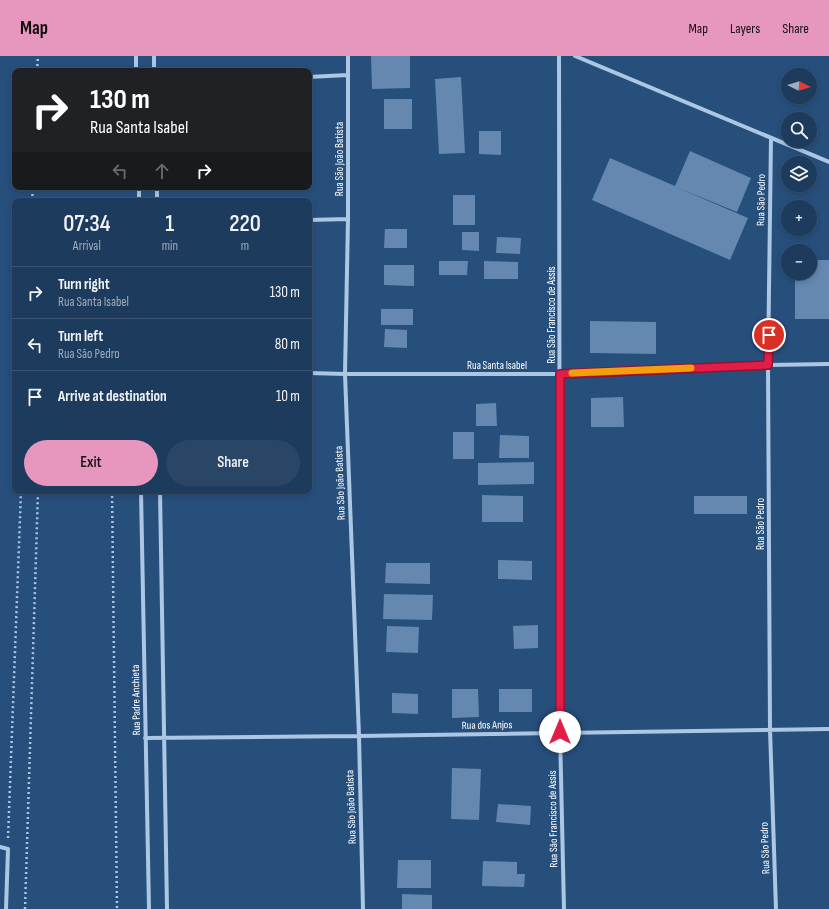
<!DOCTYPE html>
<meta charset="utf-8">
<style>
body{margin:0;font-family:"Sofia Sans Condensed",sans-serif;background:#2a4666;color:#f1f3f6;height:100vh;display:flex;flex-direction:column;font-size:15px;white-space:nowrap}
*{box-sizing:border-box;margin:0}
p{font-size:13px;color:#a0adbc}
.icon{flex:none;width:22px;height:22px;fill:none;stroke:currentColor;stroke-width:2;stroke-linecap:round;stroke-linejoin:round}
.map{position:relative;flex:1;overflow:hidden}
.side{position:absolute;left:12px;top:142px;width:300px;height:296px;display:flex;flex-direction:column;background:#1d3b5d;border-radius:8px;box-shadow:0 2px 6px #0003,0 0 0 1px #3b5572}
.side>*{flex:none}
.guide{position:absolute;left:12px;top:12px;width:300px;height:122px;border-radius:8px;box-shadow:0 2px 6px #0003,0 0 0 1px #3b5572;background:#202124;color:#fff;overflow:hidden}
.needle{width:26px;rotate:95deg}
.fabs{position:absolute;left:781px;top:12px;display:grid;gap:8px}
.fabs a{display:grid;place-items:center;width:36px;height:36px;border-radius:50%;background:#1d3b5d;box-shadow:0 2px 6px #0003,0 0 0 1px #3b5572;font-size:20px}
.pin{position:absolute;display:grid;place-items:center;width:34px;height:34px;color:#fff;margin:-17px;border:2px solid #fff;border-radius:50%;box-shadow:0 1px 4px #0007}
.me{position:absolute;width:44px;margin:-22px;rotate:0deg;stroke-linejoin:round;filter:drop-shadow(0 0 3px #0008)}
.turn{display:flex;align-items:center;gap:14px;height:84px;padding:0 12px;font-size:18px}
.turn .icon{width:52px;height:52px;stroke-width:2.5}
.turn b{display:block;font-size:28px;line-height:34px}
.lanes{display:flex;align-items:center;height:38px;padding:0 12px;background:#0003;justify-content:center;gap:20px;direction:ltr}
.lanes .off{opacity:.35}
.eta{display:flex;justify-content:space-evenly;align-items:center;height:68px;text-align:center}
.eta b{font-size:24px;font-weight:600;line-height:28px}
.primary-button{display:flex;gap:8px;margin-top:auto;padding:8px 12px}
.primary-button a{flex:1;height:46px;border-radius:24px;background:#e797bd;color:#111;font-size:16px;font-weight:600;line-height:46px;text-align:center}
.primary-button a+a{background:#2a4666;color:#f1f3f6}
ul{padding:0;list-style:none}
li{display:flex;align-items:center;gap:12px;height:52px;padding:0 12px;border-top:1px solid #3b5572}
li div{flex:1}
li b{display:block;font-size:15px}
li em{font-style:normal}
header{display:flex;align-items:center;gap:24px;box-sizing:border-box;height:56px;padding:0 20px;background:#e797bd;color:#111}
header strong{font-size:19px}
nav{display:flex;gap:22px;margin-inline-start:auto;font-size:14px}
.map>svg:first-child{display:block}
.building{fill:#6488af}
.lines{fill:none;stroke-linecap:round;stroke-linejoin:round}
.path{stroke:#acc7e4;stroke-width:2.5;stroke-dasharray:2 3;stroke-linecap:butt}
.minor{stroke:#acc7e4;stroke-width:4}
.route-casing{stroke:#92132f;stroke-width:10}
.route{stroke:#e11d48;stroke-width:7}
.slow{stroke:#f59e0b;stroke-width:7}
.labels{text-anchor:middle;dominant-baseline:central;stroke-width:3;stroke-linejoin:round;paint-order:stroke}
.street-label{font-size:11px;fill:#fff;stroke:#274f7c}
</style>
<header>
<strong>Map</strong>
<nav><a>Map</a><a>Layers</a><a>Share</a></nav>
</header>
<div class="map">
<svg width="829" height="853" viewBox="0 0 829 853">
<rect width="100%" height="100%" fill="#274f7c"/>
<path class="building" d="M 371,0 L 410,0 L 410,32 L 372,33 Z
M 461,21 L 465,97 L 439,98 L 435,23 Z
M 384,43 L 412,43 L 412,73 L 384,73 Z
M 479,75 L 501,75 L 501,99 L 479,98 Z
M 690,95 L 751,122 L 737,156 L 676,131 L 748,162 L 730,204 L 592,144 L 610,102 L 675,130 Z
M 453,139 L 475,139 L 475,169 L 453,169 Z
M 385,173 L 407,173 L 407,192 L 384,192 Z
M 462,176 L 479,176 L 479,195 L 462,194 Z
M 497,181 L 521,182 L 520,198 L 496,197 Z
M 810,204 L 829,204 L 829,263 L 795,263 L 795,217 L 810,217 Z
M 439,205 L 468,205 L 467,219 L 439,219 Z
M 484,205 L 518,206 L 518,223 L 484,223 Z
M 384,209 L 414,209 L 414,230 L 384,229 Z
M 381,253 L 413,253 L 413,269 L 381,269 Z
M 590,265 L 656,266 L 656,298 L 590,297 Z
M 385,273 L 407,274 L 407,292 L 384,291 Z
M 623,341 L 624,371 L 591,371 L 591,342 Z
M 496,347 L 497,370 L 476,370 L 476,348 Z
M 453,376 L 474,376 L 474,403 L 453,403 Z
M 500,379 L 529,380 L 529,402 L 499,402 Z
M 534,406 L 534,428 L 478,429 L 478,407 Z
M 482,439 L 523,440 L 523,466 L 482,466 Z
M 694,440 L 747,440 L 747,458 L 694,458 Z
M 498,504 L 532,505 L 532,524 L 498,523 Z
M 386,507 L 430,507 L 430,528 L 385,527 Z
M 384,538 L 433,539 L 432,564 L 383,563 Z
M 538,569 L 538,592 L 514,593 L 513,570 Z
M 387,570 L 419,571 L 418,597 L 386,596 Z
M 452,633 L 478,633 L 479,661 L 452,662 Z
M 499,633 L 532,633 L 532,656 L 499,656 Z
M 392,637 L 418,638 L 418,658 L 392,657 Z
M 452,712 L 481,713 L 479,764 L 451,763 Z
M 498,748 L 531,750 L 530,769 L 496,766 Z
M 398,804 L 431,804 L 431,832 L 397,832 Z
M 483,805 L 517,806 L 517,818 L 525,818 L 524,831 L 482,830 Z
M 402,838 L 432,839 L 432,853 L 402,853 Z"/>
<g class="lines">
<path class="path" d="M 37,15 L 38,0
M 32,145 L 33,131
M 112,435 L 117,853
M 8,782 L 21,435
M 25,853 L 38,435"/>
<path class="minor" d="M 136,0 L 136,15
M 154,0 L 154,15
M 348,0 L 348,163 L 345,318 L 359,680 L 363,853
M 559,0 L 560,676 L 564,853
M 575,0 L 829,106
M 309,21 L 347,19
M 771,82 L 768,309 L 770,673 L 776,853
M 139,131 L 139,145
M 157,131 L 157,145
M 309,164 L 348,163
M 309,317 L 345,318 L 560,318 L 768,309 L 829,308
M 141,435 L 149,853
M 160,435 L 167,853
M 145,682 L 359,680 L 829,673
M 0,791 L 8,793 L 6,853"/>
</g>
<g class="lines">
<defs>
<path id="route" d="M 560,676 L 560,318 L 768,309 L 769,279"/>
</defs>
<use href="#route" class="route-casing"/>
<use href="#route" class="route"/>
<path class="slow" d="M 572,317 L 691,312"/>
</g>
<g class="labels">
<g class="street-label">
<text transform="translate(339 103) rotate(-90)">Rua São João Batista</text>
<text transform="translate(761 144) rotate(-89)">Rua São Pedro</text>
<text transform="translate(551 259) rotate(-90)">Rua São Francisco de Assis</text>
<text x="497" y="309">Rua Santa Isabel</text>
<text transform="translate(340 427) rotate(-92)">Rua São João Batista</text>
<text transform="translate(760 468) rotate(-90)">Rua São Pedro</text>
<text transform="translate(136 644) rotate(-91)">Rua Padre Anchieta</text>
<text transform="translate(487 669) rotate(-1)">Rua dos Anjos</text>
<text transform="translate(351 751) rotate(-92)">Rua São João Batista</text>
<text transform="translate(553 763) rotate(-91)">Rua São Francisco de Assis</text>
<text transform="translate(765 792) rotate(-92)">Rua São Pedro</text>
</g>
</g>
</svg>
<div class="fabs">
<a><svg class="needle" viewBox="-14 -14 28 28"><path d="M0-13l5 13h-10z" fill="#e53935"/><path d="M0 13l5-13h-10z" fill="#a0adbc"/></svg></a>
<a><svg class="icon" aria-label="search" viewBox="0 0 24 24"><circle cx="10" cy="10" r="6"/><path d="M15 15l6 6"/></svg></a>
<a><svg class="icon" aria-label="layers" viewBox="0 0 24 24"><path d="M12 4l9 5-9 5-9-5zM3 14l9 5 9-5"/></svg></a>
<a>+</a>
<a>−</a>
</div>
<div class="pin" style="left:769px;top:279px;background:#d93025"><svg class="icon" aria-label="arrive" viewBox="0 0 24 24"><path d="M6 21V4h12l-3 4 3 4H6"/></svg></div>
<svg class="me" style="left:560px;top:676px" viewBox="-20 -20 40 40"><circle r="19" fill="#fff"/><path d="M0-13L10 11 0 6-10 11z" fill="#e11d48"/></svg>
<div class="guide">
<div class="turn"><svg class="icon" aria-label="right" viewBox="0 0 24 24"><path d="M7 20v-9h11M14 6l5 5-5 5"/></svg><div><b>130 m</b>Rua Santa Isabel</div></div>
<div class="lanes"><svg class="icon off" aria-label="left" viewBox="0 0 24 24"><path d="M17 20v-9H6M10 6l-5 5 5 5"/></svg><svg class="icon off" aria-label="ahead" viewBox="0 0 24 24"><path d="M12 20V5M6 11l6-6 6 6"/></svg><svg class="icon" aria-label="right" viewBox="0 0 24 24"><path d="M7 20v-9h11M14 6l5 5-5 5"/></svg></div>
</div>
<section class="side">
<div class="eta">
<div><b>07:34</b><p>Arrival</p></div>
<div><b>1</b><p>min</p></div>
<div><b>220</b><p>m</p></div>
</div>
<ul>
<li><svg class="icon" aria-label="right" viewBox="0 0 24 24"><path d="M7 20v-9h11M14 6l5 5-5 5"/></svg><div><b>Turn right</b><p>Rua Santa Isabel</p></div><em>130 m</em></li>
<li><svg class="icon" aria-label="left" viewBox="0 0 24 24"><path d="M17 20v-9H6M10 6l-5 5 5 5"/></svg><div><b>Turn left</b><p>Rua São Pedro</p></div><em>80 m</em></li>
<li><svg class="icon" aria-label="arrive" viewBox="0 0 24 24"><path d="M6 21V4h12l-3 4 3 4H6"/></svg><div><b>Arrive at destination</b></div><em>10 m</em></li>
</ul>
<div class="primary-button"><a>Exit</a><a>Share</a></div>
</section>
</div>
